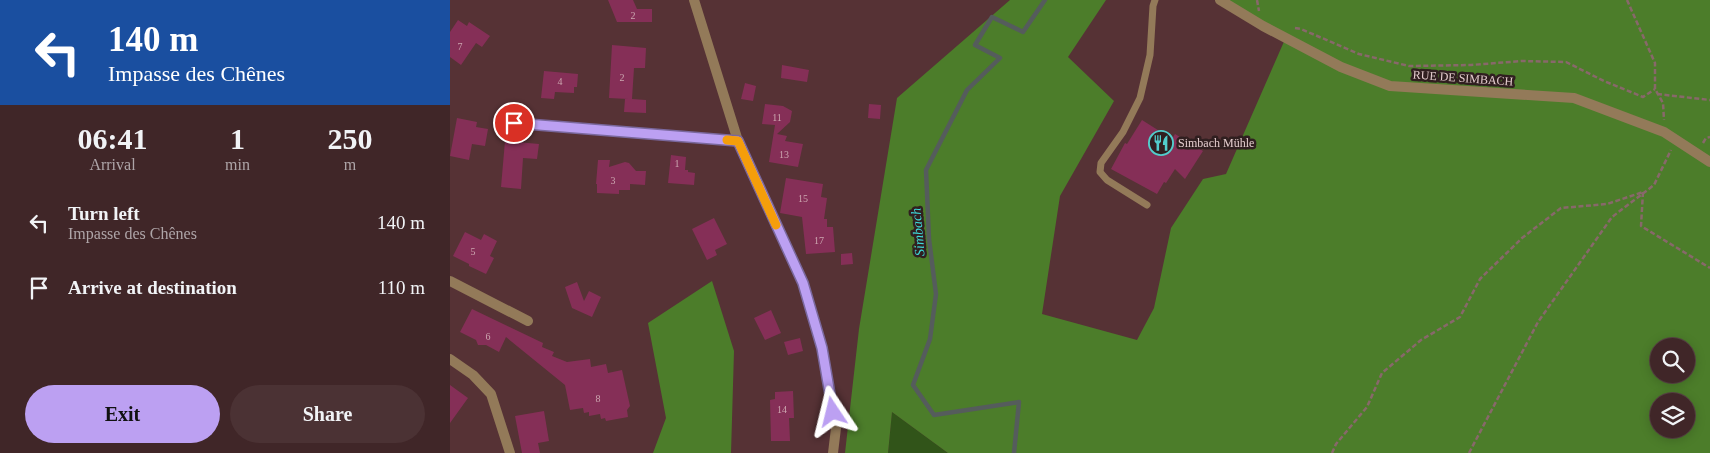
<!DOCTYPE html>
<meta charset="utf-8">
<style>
body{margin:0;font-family:Georgia,serif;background:#4b3234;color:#f1f3f6;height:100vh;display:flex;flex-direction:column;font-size:19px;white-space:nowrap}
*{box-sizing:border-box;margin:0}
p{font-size:16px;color:#aea5a8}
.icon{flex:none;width:28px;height:28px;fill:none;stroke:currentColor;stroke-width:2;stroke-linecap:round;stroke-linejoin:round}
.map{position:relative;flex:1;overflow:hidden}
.details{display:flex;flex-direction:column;background:#402628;width:450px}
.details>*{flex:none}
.banner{background:#1a4fa0;color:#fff;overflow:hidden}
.controls{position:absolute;left:1200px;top:338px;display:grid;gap:10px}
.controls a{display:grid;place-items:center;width:45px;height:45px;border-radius:50%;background:#402628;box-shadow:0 2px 12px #0003,0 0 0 1px #594345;font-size:25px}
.pin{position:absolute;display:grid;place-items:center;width:42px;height:42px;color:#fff;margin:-21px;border:2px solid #fff;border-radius:50%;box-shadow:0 1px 5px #0007}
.me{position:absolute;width:55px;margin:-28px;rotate:350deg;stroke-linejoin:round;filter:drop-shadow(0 0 4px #0008)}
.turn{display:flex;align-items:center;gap:18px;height:105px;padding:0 25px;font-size:22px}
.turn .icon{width:65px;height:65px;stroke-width:2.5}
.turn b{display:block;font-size:35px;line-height:42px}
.eta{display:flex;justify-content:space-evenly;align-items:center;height:85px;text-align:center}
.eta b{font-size:30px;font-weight:700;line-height:35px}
.action{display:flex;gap:10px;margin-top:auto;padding:10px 25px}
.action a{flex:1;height:58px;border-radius:30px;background:#bca0f2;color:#111;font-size:20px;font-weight:700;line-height:58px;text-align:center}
.action a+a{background:#4b3234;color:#f1f3f6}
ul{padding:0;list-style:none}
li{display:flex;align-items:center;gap:15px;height:65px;padding:0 25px}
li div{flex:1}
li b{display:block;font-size:19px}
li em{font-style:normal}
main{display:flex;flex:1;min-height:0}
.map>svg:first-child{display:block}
.green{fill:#315419}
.forest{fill:#4c7d2a;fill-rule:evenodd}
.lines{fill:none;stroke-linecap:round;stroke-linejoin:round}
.stream{stroke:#555c5c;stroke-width:4.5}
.building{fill:#852f57}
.path{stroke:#88686a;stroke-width:2.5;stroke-dasharray:5 2.5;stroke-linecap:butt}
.lane{stroke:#937a59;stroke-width:7}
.street{stroke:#937a59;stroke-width:10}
.route-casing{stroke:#7a689d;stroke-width:12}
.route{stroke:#bca0f2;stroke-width:9}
.slow{stroke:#f59e0b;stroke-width:9}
.labels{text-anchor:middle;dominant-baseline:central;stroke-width:5;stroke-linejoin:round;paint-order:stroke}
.number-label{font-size:10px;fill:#cca6b0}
.street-label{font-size:12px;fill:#e4cdce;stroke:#301f20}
.poi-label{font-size:12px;fill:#e4cdce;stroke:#301f20;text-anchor:start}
.water-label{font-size:14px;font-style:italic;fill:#3ed9d9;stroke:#301f20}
</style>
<main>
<section class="details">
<div class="banner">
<div class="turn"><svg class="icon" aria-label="left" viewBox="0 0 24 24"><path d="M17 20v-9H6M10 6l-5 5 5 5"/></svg><div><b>140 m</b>Impasse des Chênes</div></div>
</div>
<div class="eta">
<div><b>06:41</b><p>Arrival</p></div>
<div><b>1</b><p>min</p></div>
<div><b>250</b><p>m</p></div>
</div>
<ul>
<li><svg class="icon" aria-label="left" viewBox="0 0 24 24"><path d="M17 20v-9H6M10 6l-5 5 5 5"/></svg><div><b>Turn left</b><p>Impasse des Chênes</p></div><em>140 m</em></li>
<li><svg class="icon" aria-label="arrive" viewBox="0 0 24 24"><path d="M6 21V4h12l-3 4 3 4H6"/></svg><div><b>Arrive at destination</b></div><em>110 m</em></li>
</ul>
<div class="action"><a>Exit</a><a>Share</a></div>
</section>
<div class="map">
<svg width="1260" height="453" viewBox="0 0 1260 453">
<rect width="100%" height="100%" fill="#563235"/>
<path class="green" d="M 442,412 L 498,453 L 438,453 Z"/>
<path class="forest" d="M 560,0 L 656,0 L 618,57 L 664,101 L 610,196 L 592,314 L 687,340 L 704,308 L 721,228 L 753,179 L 776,174 L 836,37 L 772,0 L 1260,0 L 1260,453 L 498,453 L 442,412 L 438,453 L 395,453 L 409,329 L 447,98 ZM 1209,346 L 1236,346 L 1236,374 L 1209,374 ZM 1209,401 L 1236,401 L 1236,429 L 1209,429 Z
M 262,281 L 284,351 L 281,453 L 203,453 L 216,418 L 198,323 Z"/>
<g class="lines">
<path class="stream" d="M 564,453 L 569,402 L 484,415 L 463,385 L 480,339 L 486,294 L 479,239 L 476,170 L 517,90 L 550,58 L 525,45 L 542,17 L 573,32 L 595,0"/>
</g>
<path class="building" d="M 158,0 L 183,0 L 187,9 L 202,9 L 202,22 L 167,22 Z
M 8,20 L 17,26 L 19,22 L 40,36 L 32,47 L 26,43 L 11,65 L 0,57 L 0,32 Z
M 162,45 L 196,48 L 195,68 L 184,68 L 182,99 L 196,100 L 196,113 L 174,112 L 175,99 L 178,99 L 159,98 Z
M 332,65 L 359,70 L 357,82 L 331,78 Z
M 94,71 L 128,74 L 127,87 L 124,87 L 124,93 L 105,92 L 104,99 L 91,98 Z
M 295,83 L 306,86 L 303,101 L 291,99 Z
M 315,104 L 333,106 L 342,111 L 340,122 L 327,134 L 337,136 L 335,141 L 353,144 L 348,167 L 319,162 L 325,125 L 312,124 Z
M 419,104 L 431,105 L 430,119 L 418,118 Z
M 7,118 L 27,122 L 26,127 L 38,129 L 35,146 L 22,144 L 19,160 L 0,156 Z
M 692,120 L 722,139 L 725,134 L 753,151 L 735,179 L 725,169 L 716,183 L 714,182 L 707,194 L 661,169 L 675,143 L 677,144 Z
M 55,141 L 89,144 L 87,159 L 73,158 L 71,189 L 51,187 Z
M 221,155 L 236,157 L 235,170 L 238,170 L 238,172 L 245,173 L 244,185 L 218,183 Z
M 148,160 L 160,160 L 159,167 L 175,162 L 179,163 L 186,171 L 196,171 L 195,185 L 180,184 L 180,190 L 169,190 L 169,194 L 147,193 L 147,184 L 146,184 Z
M 336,178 L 373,184 L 371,197 L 377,198 L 374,219 L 377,219 L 377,227 L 383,227 L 385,252 L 356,254 L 352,217 L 330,213 Z
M 264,218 L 277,244 L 265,250 L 267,255 L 257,260 L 242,229 Z
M 15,232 L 31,240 L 34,234 L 47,241 L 40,256 L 44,258 L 36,274 L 19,266 L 19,264 L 3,256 Z
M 402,253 L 403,264 L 391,265 L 391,254 Z
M 127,282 L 134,301 L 139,291 L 151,297 L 142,317 L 122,308 L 115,287 Z
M 22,309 L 93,343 L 92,347 L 104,352 L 102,356 L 117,362 L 140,359 L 141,367 L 156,364 L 158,373 L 172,370 L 180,406 L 177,410 L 178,417 L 156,421 L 155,418 L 151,419 L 150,414 L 139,416 L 139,412 L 134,413 L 133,408 L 120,410 L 115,385 L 56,337 L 49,352 L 36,345 L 28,345 L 26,340 L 10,332 Z
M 321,310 L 331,333 L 315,340 L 304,318 Z
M 350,338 L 353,351 L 338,355 L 334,342 Z
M 0,385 L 18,398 L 0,423 Z
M 343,391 L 344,418 L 339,418 L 340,441 L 321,441 L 320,400 L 325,399 L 325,392 Z
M 94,411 L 99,441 L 88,443 L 90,453 L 72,453 L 65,416 Z"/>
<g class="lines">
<path class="path" d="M 807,0 L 809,11
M 1177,0 L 1205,63 L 1205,89 L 1213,103 L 1214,120
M 845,28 L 851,29 L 909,54 L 959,66 L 1021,65 L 1072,61 L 1116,62 L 1154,81 L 1193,97 L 1205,89
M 1207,94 L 1260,100
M 1253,143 L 1256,138 L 1260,137
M 1193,192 L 1191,226 L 1260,268
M 882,453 L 886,444 L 917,407 L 932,373 L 971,340 L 1010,317 L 1030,279 L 1072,238 L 1111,208 L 1157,204 L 1193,192
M 1019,453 L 1088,322 L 1162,217 L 1204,185 L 1221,150"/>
<path class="lane" d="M 697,205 L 657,180 L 650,172 L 651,163 L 673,132 L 690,98 L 700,55 L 703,6 L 705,0"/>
<path class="street" d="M 244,0 L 288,141 L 353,283 L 372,347 L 386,428 L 383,453
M 770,0 L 813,26 L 891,67 L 940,86 L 1124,98 L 1214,132 L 1260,162
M 64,123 L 288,141
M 0,281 L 78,321
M 0,359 L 23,375 L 41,394 L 60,453"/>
</g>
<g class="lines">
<defs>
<path id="route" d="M 64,123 L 288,141 L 353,283 L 372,348 L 383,412"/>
</defs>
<use href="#route" class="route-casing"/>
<use href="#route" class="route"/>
<path class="slow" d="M 277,140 L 288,141 L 326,225"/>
</g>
<defs>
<symbol id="restaurant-ring" viewBox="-11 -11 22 22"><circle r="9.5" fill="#301f20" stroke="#52cdcc" stroke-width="1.5"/><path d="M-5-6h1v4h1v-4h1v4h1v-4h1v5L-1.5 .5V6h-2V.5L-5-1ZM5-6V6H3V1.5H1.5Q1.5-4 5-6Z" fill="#52cdcc"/></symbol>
</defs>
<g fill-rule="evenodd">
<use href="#restaurant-ring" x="697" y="129" width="28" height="28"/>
</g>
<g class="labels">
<g class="number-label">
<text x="183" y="15">2</text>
<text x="10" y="46">7</text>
<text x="172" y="77">2</text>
<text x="110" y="81">4</text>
<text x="327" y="117">11</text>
<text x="334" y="154">13</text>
<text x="227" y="163">1</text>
<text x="163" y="180">3</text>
<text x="353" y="198">15</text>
<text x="369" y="240">17</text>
<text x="23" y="251">5</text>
<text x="38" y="336">6</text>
<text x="148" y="398">8</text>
<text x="332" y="409">14</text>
</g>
<g class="street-label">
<text transform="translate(1013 78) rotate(4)">RUE DE SIMBACH</text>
</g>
<g class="poi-label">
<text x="728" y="143">Simbach Mühle</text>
</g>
<g class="water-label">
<text transform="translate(468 232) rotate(-95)">Simbach</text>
</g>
</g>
</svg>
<div class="controls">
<a><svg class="icon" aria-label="search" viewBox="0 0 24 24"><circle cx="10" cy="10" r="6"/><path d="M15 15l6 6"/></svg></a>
<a><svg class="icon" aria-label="layers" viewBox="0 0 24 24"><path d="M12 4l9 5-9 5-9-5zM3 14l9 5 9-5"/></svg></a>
</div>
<div class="pin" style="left:64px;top:123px;background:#d93025"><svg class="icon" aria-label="arrive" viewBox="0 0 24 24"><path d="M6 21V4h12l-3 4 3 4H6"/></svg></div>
<svg class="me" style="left:383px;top:412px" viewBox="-20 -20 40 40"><path d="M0-17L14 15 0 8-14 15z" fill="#bca0f2" stroke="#fff" stroke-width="4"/></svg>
</div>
</main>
